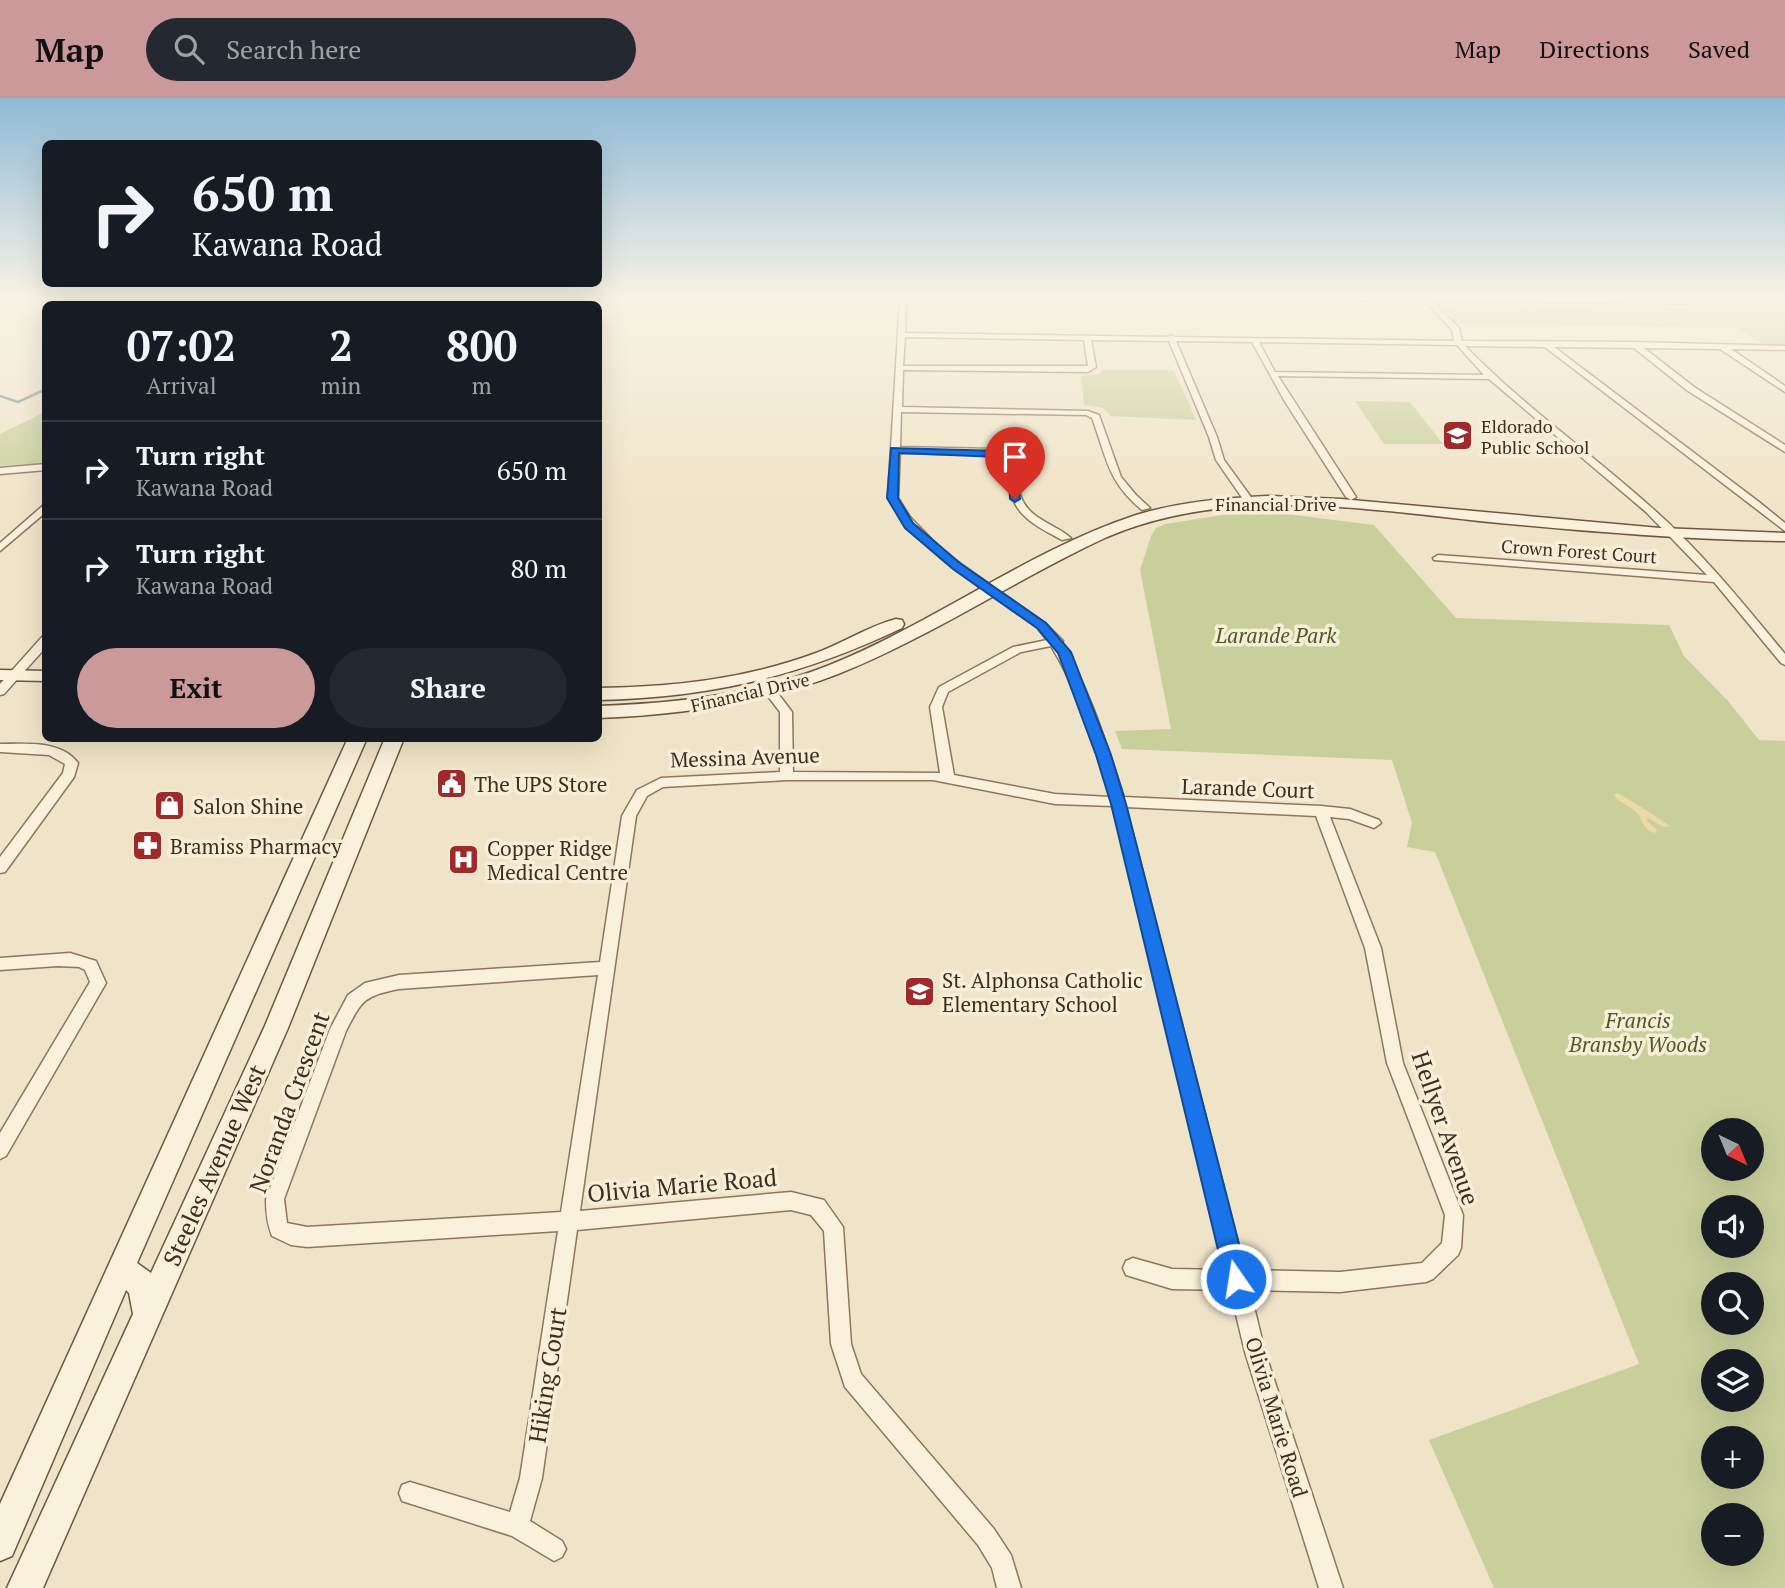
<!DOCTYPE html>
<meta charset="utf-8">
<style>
body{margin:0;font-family:"PT Serif",serif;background:#242831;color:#f1f3f6;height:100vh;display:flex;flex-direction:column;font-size:26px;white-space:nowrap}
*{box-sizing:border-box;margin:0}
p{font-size:23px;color:#9ea1a6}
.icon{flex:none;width:38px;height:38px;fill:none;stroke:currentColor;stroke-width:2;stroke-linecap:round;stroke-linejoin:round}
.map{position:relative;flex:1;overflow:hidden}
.drawer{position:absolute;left:42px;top:203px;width:560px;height:441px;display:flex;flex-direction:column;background:#171b24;border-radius:10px;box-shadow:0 7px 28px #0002}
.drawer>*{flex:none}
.hud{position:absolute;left:42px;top:42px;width:560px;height:147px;border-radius:10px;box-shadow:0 7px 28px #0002;background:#171b24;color:#f1f3f6;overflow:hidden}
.needle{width:46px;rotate:137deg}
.tools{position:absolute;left:1701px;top:1020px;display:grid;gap:14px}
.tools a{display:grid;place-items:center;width:63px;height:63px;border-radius:50%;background:#171b24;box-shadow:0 7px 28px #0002;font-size:35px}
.pin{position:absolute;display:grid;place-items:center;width:60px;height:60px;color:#fff;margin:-72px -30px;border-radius:50% 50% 50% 0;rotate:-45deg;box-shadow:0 0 7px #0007}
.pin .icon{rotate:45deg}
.me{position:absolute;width:77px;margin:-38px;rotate:347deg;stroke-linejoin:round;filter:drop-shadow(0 0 5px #0008)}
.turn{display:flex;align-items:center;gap:24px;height:147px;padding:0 35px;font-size:32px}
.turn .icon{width:91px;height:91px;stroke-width:2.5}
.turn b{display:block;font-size:49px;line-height:60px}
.eta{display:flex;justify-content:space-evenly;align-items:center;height:119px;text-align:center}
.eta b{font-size:42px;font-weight:600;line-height:49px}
.button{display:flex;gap:14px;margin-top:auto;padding:14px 35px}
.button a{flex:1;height:80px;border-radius:42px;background:#cc999b;color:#111;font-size:28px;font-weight:600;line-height:80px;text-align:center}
.button a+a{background:#242831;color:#f1f3f6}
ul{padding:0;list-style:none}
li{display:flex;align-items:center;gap:21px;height:98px;padding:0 35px;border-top:2px solid #363941}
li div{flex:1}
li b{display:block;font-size:26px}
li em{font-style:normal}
header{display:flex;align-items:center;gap:42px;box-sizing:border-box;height:98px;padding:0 35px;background:#cc999b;color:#111}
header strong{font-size:33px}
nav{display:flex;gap:38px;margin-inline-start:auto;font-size:24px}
.search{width:490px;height:63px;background:#242831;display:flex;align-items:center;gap:18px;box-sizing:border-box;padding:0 24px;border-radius:38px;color:#9ea1a6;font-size:26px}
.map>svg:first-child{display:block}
.green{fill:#c9cf9b;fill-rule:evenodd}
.sand{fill:#ecd9a5}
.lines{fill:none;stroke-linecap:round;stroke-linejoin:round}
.stream{stroke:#6f938a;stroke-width:2.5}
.street-casing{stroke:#8d765c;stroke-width:3}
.secondary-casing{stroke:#6f573f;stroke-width:3}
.primary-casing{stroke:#5b4430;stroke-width:2}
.street{fill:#faf1dc;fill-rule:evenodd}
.secondary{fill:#faf1dc;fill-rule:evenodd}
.primary{fill:#f3d9a0;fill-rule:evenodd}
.route{fill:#1a73e8;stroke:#114b97;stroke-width:2}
.labels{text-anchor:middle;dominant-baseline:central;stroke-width:7;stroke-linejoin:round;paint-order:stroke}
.far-poi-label{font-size:18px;fill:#3d2e20;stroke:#f7eed8;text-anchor:start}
.far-street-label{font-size:18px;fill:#3d2e20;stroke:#f7eed8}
.park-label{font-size:21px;font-style:italic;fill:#4d5a26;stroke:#f7eed8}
.street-label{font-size:21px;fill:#3d2e20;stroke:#f7eed8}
.poi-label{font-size:21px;fill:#3d2e20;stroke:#f7eed8;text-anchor:start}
.near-street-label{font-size:24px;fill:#3d2e20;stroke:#f7eed8}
</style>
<header>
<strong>Map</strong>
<div class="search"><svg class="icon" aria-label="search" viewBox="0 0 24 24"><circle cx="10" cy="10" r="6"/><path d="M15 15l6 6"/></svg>Search here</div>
<nav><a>Map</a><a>Directions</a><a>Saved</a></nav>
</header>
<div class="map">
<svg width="1785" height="1490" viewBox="0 0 1785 1490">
<rect width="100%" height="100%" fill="#f0e4c8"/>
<path class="green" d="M 1452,205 L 1780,209 L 1785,210 L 1785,247 L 1764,247 L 1738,230 L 1458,226 L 1441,209 Z
M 1103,272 L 1174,272 L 1196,322 L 1111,318 L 1103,310 L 1084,307 L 1081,278 L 1098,276 Z
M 1355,303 L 1410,304 L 1443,346 L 1384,346 Z
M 45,314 L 45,365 L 0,368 L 0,336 Z
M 1254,412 L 1374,427 L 1456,520 L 1669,527 L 1684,558 L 1728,603 L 1759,642 L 1785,643 L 1785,1490 L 1494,1490 L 1429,1342 L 1639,1266 L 1435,754 L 1407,749 L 1412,725 L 1392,662 L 1122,651 L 1115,633 L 1171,631 L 1140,472 L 1151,438 L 1156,430 L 1165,426 ZM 1713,1032 L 1752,1032 L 1752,1071 L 1713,1071 ZM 1713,1110 L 1752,1110 L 1752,1148 L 1713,1148 ZM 1713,1186 L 1752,1186 L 1752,1225 L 1713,1225 ZM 1713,1264 L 1752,1264 L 1752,1302 L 1713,1302 ZM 1713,1340 L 1752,1340 L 1752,1379 L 1713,1379 ZM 1713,1418 L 1752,1418 L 1752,1456 L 1713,1456 Z"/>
<path class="sand" d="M 1617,695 C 1622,697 1666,724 1669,728 L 1664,729 L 1648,720 L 1647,723 L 1657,732 L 1656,735 C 1642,731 1644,724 1637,715 C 1630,707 1619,705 1614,697 Z"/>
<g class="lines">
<path class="stream" d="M 271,206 L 316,200
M 0,298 L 18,304 L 46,291"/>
<defs>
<path id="street" d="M 900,200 L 906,200 L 905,235 L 1168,239 L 1171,237 L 1175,239 L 1454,243 L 1452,232 L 1423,200 L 1429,200 L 1459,230 L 1462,243 L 1634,244 L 1785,248 L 1785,252 L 1731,251 L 1785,288 L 1785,294 L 1720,251 L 1644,250 L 1694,289 L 1785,347 L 1785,354 L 1688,293 L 1634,250 L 1554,249 L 1759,404 L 1785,425 L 1785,433 L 1545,249 L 1465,248 C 1522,307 1590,354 1651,409 C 1701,453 1743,505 1785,556 L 1785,567 L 1781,565 L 1714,484 L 1434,462 L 1433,460 L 1438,457 L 1707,477 L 1646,414 L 1489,281 L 1278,278 L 1356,399 L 1351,402 L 1346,399 L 1284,302 L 1252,244 L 1176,243 L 1217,339 L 1224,362 L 1253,402 L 1248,405 L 1245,404 L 1216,362 L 1209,339 L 1169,243 L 1091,242 L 1096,269 L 1088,274 L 903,272 L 902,309 L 1088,313 L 1099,317 L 1121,379 L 1136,397 L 1150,410 L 1142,412 C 1107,383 1107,360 1092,320 L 1086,317 L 901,314 L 900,349 L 994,351 L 1011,357 C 1020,370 1017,382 1020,396 C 1027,421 1054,425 1071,440 L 1062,442 C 1042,431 1016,420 1011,394 C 1008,382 1010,372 1005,361 L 993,357 L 900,355 L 898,400 L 910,419 L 944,454 L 1046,526 L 1063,543 L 1061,545 C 1091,593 1106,646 1124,699 L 1321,708 L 1350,711 L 1379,722 L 1381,725 L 1374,730 L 1349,721 L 1330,719 L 1381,850 L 1403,965 L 1463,1117 L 1461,1150 L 1458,1157 L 1433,1181 L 1426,1184 L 1340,1194 L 1250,1192 L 1265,1254 L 1343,1490 L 1319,1490 L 1245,1254 L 1230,1192 L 1172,1191 L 1126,1177 L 1123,1170 L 1126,1163 L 1133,1160 L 1172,1171 L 1225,1172 L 1113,708 L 1055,706 L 933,682 L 787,682 L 663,689 L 647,698 L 636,718 L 580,1113 L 791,1094 L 824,1102 L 843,1129 L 851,1246 L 861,1276 L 994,1431 L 1011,1457 L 1021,1490 L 997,1490 L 992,1470 L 978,1447 L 845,1289 L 831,1246 L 824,1133 L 811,1117 L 791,1112 L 577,1132 L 542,1380 L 530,1423 L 562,1443 L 566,1451 L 562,1459 L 554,1463 L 512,1438 L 402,1403 L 399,1395 L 402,1387 L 410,1384 L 510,1414 L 520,1380 L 558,1133 L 307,1149 L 291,1147 L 272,1138 C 267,1125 266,1115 266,1101 L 330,931 L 348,897 L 365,885 L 399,877 L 600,864 L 622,718 L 637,692 L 661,680 L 780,674 L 780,614 L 754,580 L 756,577 L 764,577 L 792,614 L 793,674 L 940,675 L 930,609 L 939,589 L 1013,549 L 1047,542 L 1038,530 C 982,489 926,460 888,400 ZM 905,239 L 1084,242 L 1088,268 L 903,268 ZM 1259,244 L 1457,247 L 1484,277 L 1275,274 ZM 1051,548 C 1080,595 1094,647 1110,699 L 1055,696 L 954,677 L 942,609 L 948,594 L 1021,554 ZM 1126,709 L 1316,718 L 1365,850 L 1387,965 L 1445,1117 L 1442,1145 L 1422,1165 L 1340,1174 L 1245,1172 ZM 598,877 L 561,1114 L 307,1129 L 287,1125 L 284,1101 L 346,933 C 362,902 364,898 399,891 Z
M 46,366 L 46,372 L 0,376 L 0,370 Z
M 46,405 L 46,414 L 0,453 L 0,445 Z
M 46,538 L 46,549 L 4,596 L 0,597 L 0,586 L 42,539 Z
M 0,646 C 26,646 61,642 78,665 L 74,679 L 5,774 L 0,775 L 0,759 L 63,675 L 65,666 L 49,657 L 0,654 Z
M 70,855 L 96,863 L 106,885 L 6,1058 L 0,1061 L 0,1035 L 90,884 L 85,872 L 79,869 L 58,868 L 0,872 L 0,860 Z"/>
<path id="secondary" d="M 551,200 L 561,200 L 558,206 L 548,206 Z
M 567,200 L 577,200 L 574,206 L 564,206 Z
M 1778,200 L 1785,200 L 1785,204 Z
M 1267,398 L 1341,401 L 1660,430 L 1785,435 L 1785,443 C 1689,442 1595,434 1499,425 C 1369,412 1232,386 1107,439 C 1016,481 931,539 838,576 C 761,606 680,617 598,620 L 598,608 C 676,605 754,597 827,568 C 933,526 1027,453 1136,417 C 1179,404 1223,400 1267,398 Z
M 896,521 L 902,522 L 904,526 L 902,530 C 801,578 710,600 598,602 L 598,590 C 673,589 746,581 816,555 C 843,545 869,528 896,521 Z
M 0,572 L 46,573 L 46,583 L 0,582 Z
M 348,640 L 367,640 L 137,1165 L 151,1175 L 264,930 L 385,640 L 404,640 L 288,930 L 43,1490 L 7,1490 L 133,1216 L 129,1195 L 126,1192 L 12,1458 L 0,1463 L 0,1406 Z"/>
<path id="primary" d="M 567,200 L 582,200 L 575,204 L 567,204 Z
M 1349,200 L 1785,201 L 1785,207 L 1354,203 Z"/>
</defs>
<use href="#street" class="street-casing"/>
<use href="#secondary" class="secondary-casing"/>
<use href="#primary" class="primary-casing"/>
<use href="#street" class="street"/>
<use href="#secondary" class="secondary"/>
<use href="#primary" class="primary"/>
</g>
<linearGradient id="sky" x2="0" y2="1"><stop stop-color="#8fbad6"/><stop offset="0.49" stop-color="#f8f3e6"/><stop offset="1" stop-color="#f8f3e6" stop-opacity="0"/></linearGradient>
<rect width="1785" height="408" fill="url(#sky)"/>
<path class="route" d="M 891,350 L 1003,353 L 1016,362 L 1020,401 L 1015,404 L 1010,401 L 1008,367 L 1000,359 L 899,355 L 898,400 L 913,425 L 961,466 L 1046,525 L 1071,554 L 1111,657 L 1126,706 L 1248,1181 L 1244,1189 L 1236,1192 L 1228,1189 L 1225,1181 L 1111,706 L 1096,657 L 1058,555 L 1037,530 L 953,471 L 905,430 L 887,400 Z"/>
<defs>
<symbol id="school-square" viewBox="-11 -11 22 22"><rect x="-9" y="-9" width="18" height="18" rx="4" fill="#9e2a2b" stroke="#f7eed8"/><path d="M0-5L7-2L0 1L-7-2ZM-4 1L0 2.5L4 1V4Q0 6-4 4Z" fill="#fff"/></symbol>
<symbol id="civic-square" viewBox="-11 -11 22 22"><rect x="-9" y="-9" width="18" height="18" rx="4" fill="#9e2a2b" stroke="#f7eed8"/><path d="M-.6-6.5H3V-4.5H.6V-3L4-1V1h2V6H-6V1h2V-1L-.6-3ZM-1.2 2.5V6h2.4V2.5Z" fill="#fff"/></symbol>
<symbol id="shop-square" viewBox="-11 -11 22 22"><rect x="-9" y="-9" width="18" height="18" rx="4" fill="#9e2a2b" stroke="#f7eed8"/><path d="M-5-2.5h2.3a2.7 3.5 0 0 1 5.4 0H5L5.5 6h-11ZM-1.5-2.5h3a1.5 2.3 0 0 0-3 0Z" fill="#fff"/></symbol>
<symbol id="pharmacy-square" viewBox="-11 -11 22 22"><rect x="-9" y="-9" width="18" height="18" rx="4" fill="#9e2a2b" stroke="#f7eed8"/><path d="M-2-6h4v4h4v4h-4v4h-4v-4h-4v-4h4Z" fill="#fff"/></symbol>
<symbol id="hospital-square" viewBox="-11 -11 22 22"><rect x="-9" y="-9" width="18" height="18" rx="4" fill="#9e2a2b" stroke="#f7eed8"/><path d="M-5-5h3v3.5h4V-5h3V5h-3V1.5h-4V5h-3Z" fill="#fff"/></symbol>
</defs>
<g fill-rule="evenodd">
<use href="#school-square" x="1440" y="320" width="35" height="35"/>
<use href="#civic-square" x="434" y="668" width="35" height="35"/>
<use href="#shop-square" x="152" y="690" width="35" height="35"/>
<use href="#pharmacy-square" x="130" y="730" width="35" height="35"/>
<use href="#hospital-square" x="446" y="744" width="35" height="35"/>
<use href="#school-square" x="902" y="876" width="35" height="35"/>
</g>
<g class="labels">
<g class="far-poi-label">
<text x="1481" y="328">Eldorado<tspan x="1481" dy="21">Public School</tspan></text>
</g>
<g class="far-street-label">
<text x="1276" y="406">Financial Drive</text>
<text transform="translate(1579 453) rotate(4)">Crown Forest Court</text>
<text transform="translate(750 594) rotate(-13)">Financial Drive</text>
</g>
<g class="park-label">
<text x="1276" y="537">Larande Park</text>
<text x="1638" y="922">Francis<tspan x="1638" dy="24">Bransby Woods</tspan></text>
</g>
<g class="street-label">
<text transform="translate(745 659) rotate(-2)">Messina Avenue</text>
<text transform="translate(1248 690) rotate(2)">Larande Court</text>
<text transform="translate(1277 1319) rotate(73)">Olivia Marie Road</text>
</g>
<g class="poi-label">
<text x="474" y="686">The UPS Store</text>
<text x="193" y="708">Salon Shine</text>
<text x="170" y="748">Bramiss Pharmacy</text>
<text x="487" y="750">Copper Ridge<tspan x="487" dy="24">Medical Centre</tspan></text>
<text x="942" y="882">St. Alphonsa Catholic<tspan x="942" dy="24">Elementary School</tspan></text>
</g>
<g class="near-street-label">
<text transform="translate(289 1004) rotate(-70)">Noranda Crescent</text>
<text transform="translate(1446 1030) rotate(71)">Hellyer Avenue</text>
<text transform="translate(214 1067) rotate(-66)">Steeles Avenue West</text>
<text transform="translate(682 1087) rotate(-5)">Olivia Marie Road</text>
<text transform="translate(547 1277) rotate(-81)">Hiking Court</text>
</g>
</g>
</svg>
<div class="tools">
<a><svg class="needle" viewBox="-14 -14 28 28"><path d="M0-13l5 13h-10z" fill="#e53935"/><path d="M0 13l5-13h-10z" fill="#9ea1a6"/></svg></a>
<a><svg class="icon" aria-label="sound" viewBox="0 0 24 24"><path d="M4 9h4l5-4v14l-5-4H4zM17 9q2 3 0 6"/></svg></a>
<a><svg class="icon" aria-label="search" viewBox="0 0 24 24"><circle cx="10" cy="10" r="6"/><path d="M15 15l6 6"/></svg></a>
<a><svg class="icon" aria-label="layers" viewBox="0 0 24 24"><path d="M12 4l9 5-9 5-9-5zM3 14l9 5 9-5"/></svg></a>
<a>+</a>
<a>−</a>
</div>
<div class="pin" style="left:1015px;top:401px;background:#d93025"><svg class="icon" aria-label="arrive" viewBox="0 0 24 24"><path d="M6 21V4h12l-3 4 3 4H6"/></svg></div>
<svg class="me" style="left:1236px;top:1181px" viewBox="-20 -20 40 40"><circle r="17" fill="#1a73e8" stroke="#fff" stroke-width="3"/><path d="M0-11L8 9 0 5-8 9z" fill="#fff"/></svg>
<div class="hud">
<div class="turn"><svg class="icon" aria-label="right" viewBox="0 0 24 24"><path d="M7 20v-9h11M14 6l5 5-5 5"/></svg><div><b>650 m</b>Kawana Road</div></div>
</div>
<section class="drawer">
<div class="eta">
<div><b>07:02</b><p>Arrival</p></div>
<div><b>2</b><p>min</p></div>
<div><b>800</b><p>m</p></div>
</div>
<ul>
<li><svg class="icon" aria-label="right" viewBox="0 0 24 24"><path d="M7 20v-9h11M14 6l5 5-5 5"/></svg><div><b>Turn right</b><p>Kawana Road</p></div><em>650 m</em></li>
<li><svg class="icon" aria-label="right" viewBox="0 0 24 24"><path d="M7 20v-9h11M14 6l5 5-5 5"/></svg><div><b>Turn right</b><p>Kawana Road</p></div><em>80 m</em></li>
</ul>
<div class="button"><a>Exit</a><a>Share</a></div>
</section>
</div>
